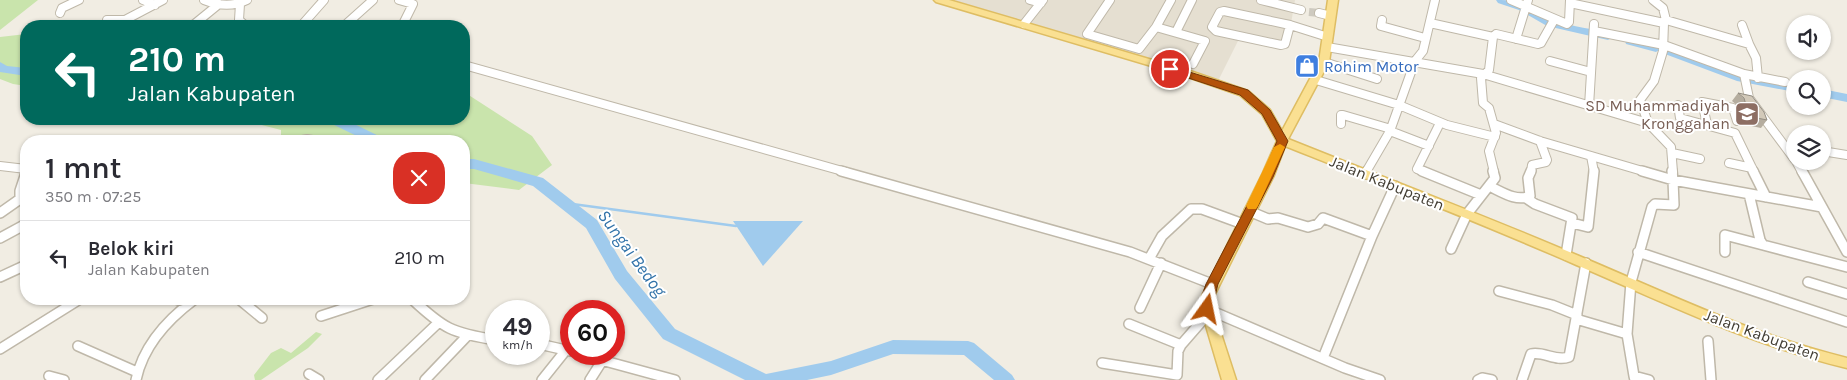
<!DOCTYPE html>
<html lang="id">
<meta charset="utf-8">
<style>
body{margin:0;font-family:Karla,sans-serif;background:#f7f7f7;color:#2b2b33;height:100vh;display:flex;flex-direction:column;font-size:19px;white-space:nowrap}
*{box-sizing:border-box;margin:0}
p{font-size:16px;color:#7c7c81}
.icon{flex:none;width:28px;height:28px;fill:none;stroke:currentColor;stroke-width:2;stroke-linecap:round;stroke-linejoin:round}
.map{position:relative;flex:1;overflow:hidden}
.details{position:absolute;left:20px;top:135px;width:450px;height:170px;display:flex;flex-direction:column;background:#fff;border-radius:20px;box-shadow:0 1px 4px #0004}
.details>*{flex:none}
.hud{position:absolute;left:20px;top:20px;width:450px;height:105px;border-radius:20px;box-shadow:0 1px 4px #0004;background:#00695c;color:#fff;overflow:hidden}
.fabs{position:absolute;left:1786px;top:15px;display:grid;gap:10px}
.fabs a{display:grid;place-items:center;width:45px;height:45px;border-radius:50%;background:#fff;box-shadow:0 1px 4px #0004;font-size:25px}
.speed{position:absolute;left:485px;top:300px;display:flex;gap:10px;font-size:25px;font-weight:700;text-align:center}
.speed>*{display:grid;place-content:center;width:65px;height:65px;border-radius:50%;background:#fff;box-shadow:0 1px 4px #0004;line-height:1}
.speed small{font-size:12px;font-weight:400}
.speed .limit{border:8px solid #d22;background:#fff;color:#111}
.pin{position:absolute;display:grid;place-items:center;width:42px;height:42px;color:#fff;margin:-21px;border:2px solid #fff;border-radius:50%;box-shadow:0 1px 5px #0007}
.me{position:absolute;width:55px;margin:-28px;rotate:12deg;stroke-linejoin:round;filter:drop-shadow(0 0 4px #0008)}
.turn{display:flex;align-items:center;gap:18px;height:105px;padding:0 25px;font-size:22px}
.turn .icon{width:65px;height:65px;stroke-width:2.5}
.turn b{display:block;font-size:35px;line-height:42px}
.round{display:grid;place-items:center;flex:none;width:52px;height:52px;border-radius:20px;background:#f7f7f7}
.head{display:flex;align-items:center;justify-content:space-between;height:85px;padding:0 25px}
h1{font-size:30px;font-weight:600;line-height:38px}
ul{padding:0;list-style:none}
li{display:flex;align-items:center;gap:15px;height:75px;padding:0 25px;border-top:1px solid #e1e1e2}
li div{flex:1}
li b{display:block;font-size:19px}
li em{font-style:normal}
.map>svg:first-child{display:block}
.residential{fill:#e5dfd1}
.green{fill:#c9e4ac}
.water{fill:#a0cbed}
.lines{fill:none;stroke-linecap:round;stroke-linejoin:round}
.stream{stroke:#a0cbed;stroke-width:2.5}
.river{fill:#a0cbed;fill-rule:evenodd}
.minor-tunnel{stroke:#cecac0;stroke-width:8;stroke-dasharray:8 4;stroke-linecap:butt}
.minor-far1-casing{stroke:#bfb8a9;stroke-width:10}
.minor-casing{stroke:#bfb8a9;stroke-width:12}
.major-casing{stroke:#debd63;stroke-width:3}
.minor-far1{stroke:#fff;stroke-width:8}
.minor{stroke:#fff;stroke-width:9}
.major{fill:#fae092;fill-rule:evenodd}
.wall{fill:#b5ad9f}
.building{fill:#d2c9b9;stroke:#938d82}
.route{fill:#b45309;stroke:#753606}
.slow{fill:#f59e0b}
.labels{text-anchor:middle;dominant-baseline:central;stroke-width:4;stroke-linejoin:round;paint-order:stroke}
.shop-label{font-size:16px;fill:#366cbe;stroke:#fff;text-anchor:start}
.education-label{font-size:16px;fill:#785e54;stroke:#fff;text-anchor:end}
.street-label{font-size:16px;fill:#423d33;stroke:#fff}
.water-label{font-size:18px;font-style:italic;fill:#3273a9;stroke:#fff}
</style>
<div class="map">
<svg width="1847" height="380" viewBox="0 0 1847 380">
<rect width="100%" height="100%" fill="#f1ede3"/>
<path class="residential" d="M 953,0 L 1295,0 L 1287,47 L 1239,39 L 1218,81 Z"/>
<path class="green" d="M 0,0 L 38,0 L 0,30 Z
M 26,34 L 26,86 L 13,84 L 0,79 L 0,37 Z
M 464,92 L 532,136 L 552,165 L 519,190 L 464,183 L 464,141 L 331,141 L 310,135 L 281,139 L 281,130 L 238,119 L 464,119 Z
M 316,332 L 322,334 L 308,348 L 261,380 L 255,380 L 254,375 L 271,353 L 281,348 L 291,353 Z"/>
<path class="water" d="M 733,221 L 803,221 L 763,266 Z"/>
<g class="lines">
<path class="stream" d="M 565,203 L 736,226"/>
<path class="river" d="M 1496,0 C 1528,0 1528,9 1555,20 C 1572,27 1594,29 1612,33 L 1614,36 L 1608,40 L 1547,26 L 1519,10 L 1498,3 Z
M 1631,37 L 1661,45 L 1662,48 L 1656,52 L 1626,44 L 1625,41 L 1626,38 Z
M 1670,47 L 1745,74 L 1795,84 L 1795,92 L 1737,81 L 1665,54 L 1664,51 Z
M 0,62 L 7,66 L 26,68 L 26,76 L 0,72 Z
M 1822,89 L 1847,94 L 1847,102 L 1822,97 Z
M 326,119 L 344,119 L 383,138 L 385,141 L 367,141 L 328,122 Z
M 464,159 L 474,159 L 543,178 L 597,220 L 627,271 L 675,329 L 766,374 L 831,361 L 893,340 L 968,341 L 974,343 L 1012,375 L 1015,380 L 994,380 L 964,355 L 893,354 L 831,375 L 807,380 L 745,380 L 663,339 L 615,279 L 586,228 L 533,186 L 474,169 L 464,169 Z"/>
<path class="minor-tunnel" d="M 1309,12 L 1319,13"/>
<defs>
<path id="minor-far1" d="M 143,0 L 155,5
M 204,0 C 219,6 233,7 247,0
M 399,0 L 413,4 L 402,26
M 1030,0 L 1041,3
M 1110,0 L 1087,34 L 1139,49 L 1156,27 L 1171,0
M 1261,0 L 1301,10
M 1511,0 L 1567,24 L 1569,22 L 1570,0
M 1653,0 L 1663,8 L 1666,20
M 1570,3 L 1664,23
M 240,4 L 239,20 L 246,26
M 1224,11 L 1290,25 L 1285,44 L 1281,45 L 1216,31 L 1212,27 L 1220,12 Z
M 60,13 L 62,8 L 79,0
M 1319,13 L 1331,16
M 107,20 L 125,20 L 163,0
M 1382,20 L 1381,26 L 1425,38
M 1430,23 L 1493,37
M 1024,24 L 1043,0
M 1290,25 L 1328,37
M 1742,25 L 1749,44
M 192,26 L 219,4
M 301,26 L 324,0
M 344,26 L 373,0
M 1156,27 L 1205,41 L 1193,64
M 1594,31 L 1664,45 L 1744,74 L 1785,82
M 1176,32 L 1192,0
M 1516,39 L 1528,0
M 1327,47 L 1483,74 L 1648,123
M 1550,61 L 1591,72
M 1324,62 L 1377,79
M 464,65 L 846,172
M 1744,74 L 1749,98 L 1795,160
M 1316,80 L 1399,105 L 1447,125 L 1495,137
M 1678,105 L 1680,118 L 1735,133 L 1754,172
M 1589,106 L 1594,24
M 1341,124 L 1341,115 L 1343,115 L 1391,129
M 1494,124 L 1540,141 L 1646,172
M 1707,124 L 1702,102 L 1733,108 L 1737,121
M 1390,131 L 1429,146
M 297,141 L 307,139 L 318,141
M 1822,151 L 1847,155
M 1672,153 L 1700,159
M 1591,156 L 1594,172
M 1796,161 L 1802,172
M 1729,163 L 1752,168
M 0,166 L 26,169
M 1366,172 L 1390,131 L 1415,61 L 1423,51 L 1435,0
M 1425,172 L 1417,169 L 1440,123
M 1494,172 L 1489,151 L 1496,133 L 1489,108 L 1483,103 L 1481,78 L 1489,70 L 1493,37 L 1496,34 L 1538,44 L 1541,43 L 1554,20
M 1531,172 L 1532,165 L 1546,162 L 1547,160 L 1540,141
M 1673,172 L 1671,147 L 1648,123 L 1640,100 L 1654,81 L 1663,51 L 1664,23 L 1666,20 L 1749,44 L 1756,58 L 1758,78"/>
<path id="minor" d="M 841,171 L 1130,252 L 1212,284
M 1422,171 L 1481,195
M 1642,171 L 1673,180 L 1672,171
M 1753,171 L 1766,197
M 1802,171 L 1822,207
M 1365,174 L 1367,171
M 1489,186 C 1502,192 1516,202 1530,196 L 1528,178 L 1531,171
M 1749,194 L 1760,240 L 1763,245 L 1847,267
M 1526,198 L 1535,204 L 1572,218 L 1566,255
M 1249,211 L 1268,219 L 1278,218 L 1308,227 L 1318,224 L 1323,218 L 1372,236
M 0,213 L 20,199 L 20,191 L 26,173
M 1572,223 L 1588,227 L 1594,171
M 0,238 L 26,224
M 1451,249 L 1467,214 L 1495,178 L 1493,171
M 1638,252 L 1847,322
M 1725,252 L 1725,235 L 1763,245
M 1149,259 L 1162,236 L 1191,209 L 1202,209 L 1243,224
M 0,277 L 26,265
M 1808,282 L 1847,294
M 1499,291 L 1552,305 L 1577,315
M 176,299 L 188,303
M 239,299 L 262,318
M 412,299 C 444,329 452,333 496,340
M 1140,308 L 1161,263
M 1207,309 L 1345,368 L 1380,380
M 321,316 L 373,299
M 1576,319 L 1627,334 L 1634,376
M 1129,324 L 1181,345
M 1627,334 L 1631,282 L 1652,207 L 1655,204 L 1674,205 L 1673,180 L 1822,207 L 1847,252
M 1708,341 L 1711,380
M 539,344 L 570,351
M 78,346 L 137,372
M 0,349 L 80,299
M 579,354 L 675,380
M 1323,358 L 1372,236 L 1395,186
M 1102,363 L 1177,375 L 1178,351 L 1181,345 L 1208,314
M 309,374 L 319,380
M 49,376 L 64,380
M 136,380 C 143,346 168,319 195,299
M 378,380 L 438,323
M 425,380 L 468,335
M 542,380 L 566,350
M 590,380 L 602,361
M 1478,380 L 1482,378 L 1492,380
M 1522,380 L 1531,354 C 1544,351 1556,362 1569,357 L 1586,263
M 1635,380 L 1634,376 L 1649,380"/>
<path id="major" d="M 934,0 L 949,0 L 1193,72 L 1248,91 L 1270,110 L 1282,131 L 1319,62 L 1328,0 L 1338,0 L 1329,62 L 1288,139 C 1385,178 1483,215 1579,256 C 1667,293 1753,335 1847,358 L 1847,368 C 1751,345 1663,302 1572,263 C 1478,222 1381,184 1285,146 L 1274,175 L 1214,296 L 1213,309 L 1236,380 L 1222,380 L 1201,309 L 1202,296 L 1262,175 L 1277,141 L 1262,114 L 1240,95 L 1185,76 L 936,2 Z"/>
</defs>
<use href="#minor-far1" class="minor-far1-casing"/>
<use href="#minor" class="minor-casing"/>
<use href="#major" class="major-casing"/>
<use href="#minor-far1" class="minor-far1"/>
<use href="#minor" class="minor"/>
<use href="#major" class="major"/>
</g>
<path class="wall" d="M 1300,61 L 1315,65 L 1312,70 L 1298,67 Z
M 1738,93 L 1767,120 L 1761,128 L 1742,124 L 1742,120 L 1738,106 L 1732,101 Z"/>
<path class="building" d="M 1303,55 L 1317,59 L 1314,65 L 1300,61 Z
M 1738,93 L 1752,96 L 1764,112 L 1767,120 L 1747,116 L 1748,112 L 1744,98 Z"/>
<path class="route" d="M 1170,66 L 1248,90 L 1270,110 L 1288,141 L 1273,177 L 1218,284 C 1215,293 1215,304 1211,313 L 1202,313 C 1198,304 1203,293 1206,284 L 1262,177 L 1277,141 L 1262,114 L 1240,95 L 1167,71 L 1167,67 Z"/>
<path class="slow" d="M 1280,144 L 1285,147 L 1258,206 L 1256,209 L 1248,209 L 1246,206 L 1274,147 Z"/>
<defs>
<symbol id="shop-square" viewBox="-11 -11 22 22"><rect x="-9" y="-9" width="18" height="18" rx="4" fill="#3f7fe0" stroke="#fff"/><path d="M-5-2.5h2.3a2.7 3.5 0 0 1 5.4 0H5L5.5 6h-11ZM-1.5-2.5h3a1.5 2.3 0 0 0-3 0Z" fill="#fff"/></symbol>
<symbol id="school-square" viewBox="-11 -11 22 22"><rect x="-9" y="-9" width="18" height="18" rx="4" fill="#8d6e63" stroke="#fff"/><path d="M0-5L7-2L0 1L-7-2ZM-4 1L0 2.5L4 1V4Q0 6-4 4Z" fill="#fff"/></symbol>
</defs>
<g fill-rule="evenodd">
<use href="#shop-square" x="1293" y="52" width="28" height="28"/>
<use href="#school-square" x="1733" y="100" width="28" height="28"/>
</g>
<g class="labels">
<g class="shop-label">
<text x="1324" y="66">Rohim Motor</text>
</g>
<g class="education-label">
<text x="1730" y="105">SD Muhammadiyah<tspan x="1730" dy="18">Kronggahan</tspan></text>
</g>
<g class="street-label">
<text transform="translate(1387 183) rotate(22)">Jalan Kabupaten</text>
<text transform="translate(1762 335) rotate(20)">Jalan Kabupaten</text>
</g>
<g class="water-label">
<text transform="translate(632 253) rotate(54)">Sungai Bedog</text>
</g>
</g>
</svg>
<div class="fabs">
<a><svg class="icon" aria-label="sound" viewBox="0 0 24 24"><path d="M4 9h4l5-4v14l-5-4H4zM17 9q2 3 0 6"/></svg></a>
<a><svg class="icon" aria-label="search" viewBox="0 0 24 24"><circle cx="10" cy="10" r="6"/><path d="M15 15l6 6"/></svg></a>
<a><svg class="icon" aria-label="layers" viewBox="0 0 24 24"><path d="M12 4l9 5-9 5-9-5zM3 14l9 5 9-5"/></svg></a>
</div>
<div class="speed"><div>49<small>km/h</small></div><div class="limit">60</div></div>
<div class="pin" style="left:1170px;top:69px;background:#d93025"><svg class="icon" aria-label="arrive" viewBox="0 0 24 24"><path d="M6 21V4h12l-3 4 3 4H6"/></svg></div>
<svg class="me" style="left:1207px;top:309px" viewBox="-20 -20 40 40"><path d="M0-17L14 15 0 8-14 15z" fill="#b45309" stroke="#fff" stroke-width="4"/></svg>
<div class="hud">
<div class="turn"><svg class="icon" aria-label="left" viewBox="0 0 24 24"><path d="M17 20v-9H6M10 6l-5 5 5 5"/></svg><div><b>210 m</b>Jalan Kabupaten</div></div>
</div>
<section class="details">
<div class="head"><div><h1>1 mnt</h1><p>350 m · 07:25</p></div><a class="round" style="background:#d93025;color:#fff"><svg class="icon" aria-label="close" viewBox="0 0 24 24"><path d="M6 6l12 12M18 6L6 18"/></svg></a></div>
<ul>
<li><svg class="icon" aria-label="left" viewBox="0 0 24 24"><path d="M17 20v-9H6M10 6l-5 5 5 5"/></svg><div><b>Belok kiri</b><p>Jalan Kabupaten</p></div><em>210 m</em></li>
</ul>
</section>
</div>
